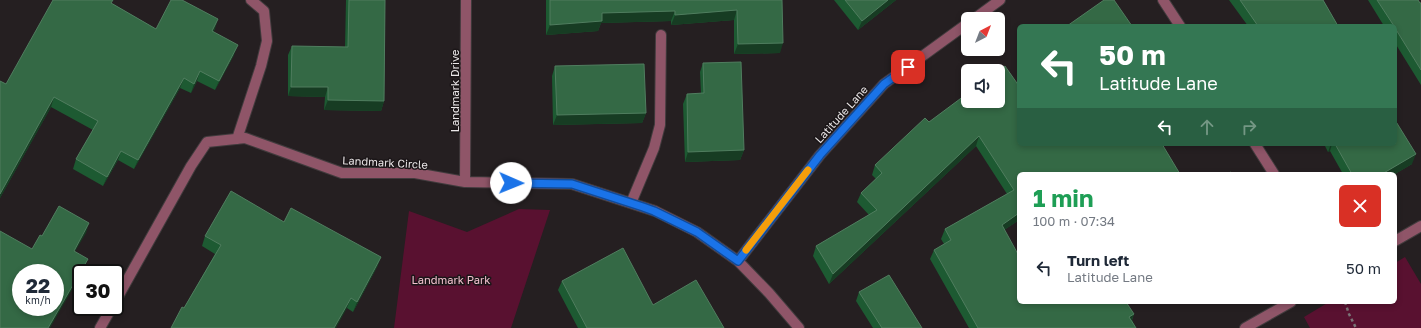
<!DOCTYPE html>
<meta charset="utf-8">
<style>
body{margin:0;font-family:"Golos Text",sans-serif;background:#f6f6f7;color:#1f2937;height:100vh;display:flex;flex-direction:column;font-size:15px;white-space:nowrap}
*{box-sizing:border-box;margin:0}
p{font-size:13px;color:#747a83}
.icon{flex:none;width:22px;height:22px;fill:none;stroke:currentColor;stroke-width:2;stroke-linecap:round;stroke-linejoin:round}
.map{position:relative;flex:1;overflow:hidden}
.panel{position:absolute;left:1017px;top:172px;width:380px;height:132px;display:flex;flex-direction:column;background:#fff;border-radius:6px;box-shadow:0 2px 6px #0003}
.panel>*{flex:none}
.hud{position:absolute;left:1017px;top:24px;width:380px;height:122px;border-radius:6px;box-shadow:0 2px 6px #0003;background:#347753;color:#fff;overflow:hidden}
.needle{width:26px;rotate:42deg}
.buttons{position:absolute;left:961px;top:12px;display:grid;gap:8px}
.buttons a{display:grid;place-items:center;width:44px;height:44px;border-radius:6px;background:#fff;box-shadow:0 2px 6px #0003;font-size:20px}
.speed{position:absolute;left:12px;top:264px;display:flex;gap:8px;font-size:20px;font-weight:700;text-align:center}
.speed>*{display:grid;place-content:center;width:52px;height:52px;border-radius:50%;background:#fff;box-shadow:0 2px 6px #0003;line-height:1}
.speed small{font-size:10px;font-weight:400}
.speed .limit{border:2px solid #111;border-radius:6px;background:#fff;color:#111}
.pin{position:absolute;display:grid;place-items:center;width:34px;height:34px;color:#fff;margin:-17px;border-radius:8px;box-shadow:0 2px 6px #0006}
.me{position:absolute;width:44px;margin:-22px;rotate:91deg;stroke-linejoin:round;filter:drop-shadow(0 0 3px #0008)}
.turn{display:flex;align-items:center;gap:14px;height:84px;padding:0 16px;font-size:18px}
.turn .icon{width:52px;height:52px;stroke-width:2.5}
.turn b{display:block;font-size:28px;line-height:34px}
.lanes{display:flex;align-items:center;height:38px;padding:0 16px;background:#0003;justify-content:center;gap:20px;direction:ltr}
.lanes .off{opacity:.35}
.round{display:grid;place-items:center;flex:none;width:42px;height:42px;border-radius:6px;background:#f6f6f7}
.headline{display:flex;align-items:center;justify-content:space-between;height:68px;padding:0 16px}
h1{font-size:24px;font-weight:700;line-height:30px;color:#1e9e55}
ul{padding:0;list-style:none}
li{display:flex;align-items:center;gap:12px;height:56px;padding:0 16px}
li div{flex:1}
li b{display:block;font-size:15px}
li em{font-style:normal}
.map>svg:first-child{display:block}
.green{fill:#591130}
.lines{fill:none;stroke-linecap:round;stroke-linejoin:round}
.minor-casing{stroke:#413b3d;stroke-width:12}
.path{stroke:#7b7577;stroke-width:2.5;stroke-dasharray:3 3;stroke-linecap:butt}
.minor{stroke:#8f5568;stroke-width:10}
.wall{fill:#1d5a32}
.shaded-wall{fill:#173c23}
.building{fill:#346945;stroke:#507d5f;fill-rule:evenodd}
.route-casing{stroke:#114b97;stroke-width:10}
.route{stroke:#1a73e8;stroke-width:7}
.slow{stroke:#f59e0b;stroke-width:7}
.labels{text-anchor:middle;dominant-baseline:central;stroke-width:3;stroke-linejoin:round;paint-order:stroke}
.street-label{font-size:11px;fill:#ebe7e8;stroke:#1b1618}
.park-label{font-size:11px;fill:#f2c0ce;stroke:#1b1618}
</style>
<div class="map">
<svg width="1421" height="328" viewBox="0 0 1421 328">
<rect width="100%" height="100%" fill="#251f21"/>
<path class="green" d="M 519,209 L 550,210 L 511,328 L 394,328 L 409,211 L 467,232 Z
M 1405,257 L 1421,284 L 1421,328 L 1310,328 L 1304,317 L 1329,302 L 1395,302 L 1395,263 Z"/>
<g class="lines">
<defs>
<path id="minor" d="M 1163,0 L 1180,26
M 974,19 L 1000,0
M 237,139 L 261,66 L 267,41 L 264,11 L 251,0
M 1255,144 L 1274,174
M 465,182 L 466,0
M 631,203 L 654,148 L 660,125 L 661,35
M 1395,241 L 1421,226
M 738,261 L 820,155 L 884,84 L 968,23
M 115,302 L 191,166 L 207,142 L 245,138 L 342,173 L 415,173 L 465,182 L 572,184 L 655,211 L 697,232 L 738,261 L 769,293 L 799,328
M 100,328 L 112,307
M 1245,328 L 1291,302"/>
</defs>
<use href="#minor" class="minor-casing"/>
<path class="path" d="M 1345,302 L 1349,314 L 1356,328"/>
<use href="#minor" class="minor"/>
</g>
<path class="wall" d="M 346,0 L 385,0 L 384,101 L 381,111 L 324,110 L 325,97 L 288,96 L 288,55 L 292,46 L 345,47 Z
M 546,0 L 782,0 L 780,53 L 734,54 L 734,20 L 671,25 L 671,21 L 601,23 L 598,31 L 546,35 Z
M 834,0 L 896,0 L 858,30 Z
M 1229,0 L 1323,0 L 1338,26 L 1248,26 Z
M 1368,0 L 1418,0 L 1420,3 L 1421,3 L 1421,85 L 1395,43 L 1395,26 L 1384,26 Z
M 113,4 L 156,29 L 215,29 L 213,32 L 234,55 L 215,90 L 197,81 L 191,93 L 180,88 L 134,169 L 118,160 L 103,186 L 73,169 L 76,159 L 93,130 L 51,107 L 0,198 L 0,81 L 6,84 Z
M 703,63 L 744,150 L 740,160 L 685,162 L 683,104 L 687,94 L 701,94 L 700,72 Z
M 555,66 L 646,113 L 642,123 L 553,125 L 552,76 Z
M 1019,86 L 1019,220 L 1004,230 L 1019,302 L 1134,314 L 1132,320 L 1136,328 L 969,328 L 930,259 L 934,250 L 944,244 L 941,239 L 945,229 L 1007,194 L 976,146 L 829,284 L 813,256 L 816,246 L 869,215 L 857,202 L 861,193 L 876,179 L 872,175 L 875,165 L 929,122 Z
M 1324,144 L 1395,144 L 1412,164 L 1395,174 L 1343,174 L 1330,151 L 1328,152 Z
M 284,222 L 381,257 L 377,267 L 353,312 L 347,308 L 184,308 L 215,254 L 202,246 L 205,236 Z
M 562,281 L 653,305 L 724,328 L 578,328 L 558,290 Z
M 859,292 L 922,328 L 873,328 L 856,301 Z"/>
<path class="shaded-wall" d="M 888,0 L 896,0 L 858,30 L 862,21 Z
M 737,10 L 734,20 L 671,25 L 675,15 Z
M 675,11 L 671,21 L 601,23 L 598,31 L 546,35 L 550,25 L 602,13 Z
M 218,19 L 215,29 L 208,41 L 212,31 Z
M 783,43 L 780,53 L 734,54 L 738,44 Z
M 238,45 L 234,55 L 215,90 L 219,81 Z
M 200,71 L 197,81 L 191,93 L 194,84 Z
M 184,78 L 180,88 L 134,169 L 138,160 Z
M 291,87 L 328,87 L 325,97 L 288,96 Z
M 54,97 L 51,107 L 0,198 L 0,194 Z
M 328,100 L 384,101 L 381,111 L 324,110 Z
M 646,113 L 642,123 L 553,125 L 557,115 Z
M 979,136 L 976,146 L 829,284 L 833,274 Z
M 1331,144 L 1332,144 L 1330,151 L 1328,152 Z
M 744,150 L 740,160 L 685,162 L 688,152 Z
M 121,151 L 118,160 L 103,186 L 107,177 Z
M 1416,154 L 1412,164 L 1395,174 L 1382,174 Z
M 1019,213 L 1019,220 L 998,234 L 1002,225 Z
M 89,223 L 86,233 L 70,260 L 74,251 Z
M 381,257 L 377,267 L 353,312 L 357,302 Z
M 88,259 L 84,268 L 81,274 L 50,328 L 48,328 Z
M 351,298 L 347,308 L 336,328 L 334,328 Z
M 1134,314 L 1130,324 L 1129,317 Z"/>
<path class="building" d="M 53,0 L 113,0 L 111,3 L 156,29 L 171,0 L 182,0 L 218,19 L 212,31 L 238,45 L 219,81 L 200,71 L 194,84 L 184,78 L 138,160 L 121,151 L 107,177 L 76,159 L 98,121 L 54,97 L 0,194 L 0,81 L 6,84 Z
M 349,0 L 385,0 L 384,101 L 328,100 L 328,87 L 291,87 L 292,46 L 348,47 Z
M 550,0 L 782,0 L 783,43 L 738,44 L 737,10 L 675,15 L 675,11 L 602,13 L 602,21 L 550,25 Z
M 845,0 L 888,0 L 862,21 Z
M 1104,0 L 1114,0 L 1132,26 L 1067,26 Z
M 1240,0 L 1323,0 L 1338,26 L 1258,26 Z
M 1377,0 L 1418,0 L 1420,3 L 1421,3 L 1421,70 L 1395,28 L 1395,26 L 1394,26 Z
M 741,62 L 744,150 L 688,152 L 687,94 L 704,93 L 703,63 Z
M 644,64 L 646,113 L 557,115 L 555,66 Z
M 1005,66 L 1019,86 L 1019,144 L 1162,144 L 1180,174 L 1019,174 L 1019,213 L 1002,225 L 1019,256 L 1019,302 L 1126,302 L 1134,314 L 1129,317 L 1136,328 L 978,328 L 934,250 L 951,240 L 945,229 L 1014,190 L 979,136 L 833,274 L 816,246 L 877,210 L 861,193 L 882,173 L 875,165 L 925,118 L 929,122 L 968,93 L 968,101 L 998,101 L 998,72 Z
M 1395,120 L 1416,154 L 1382,174 L 1352,174 L 1335,144 L 1395,144 Z
M 1231,172 L 1232,174 L 1227,174 Z
M 231,191 L 284,222 L 291,208 L 381,257 L 357,302 L 351,298 L 334,328 L 171,328 L 182,307 L 184,308 L 221,245 L 205,236 Z
M 59,206 L 89,223 L 74,251 L 88,259 L 48,328 L 0,328 L 0,231 L 32,249 L 40,235 L 42,236 ZM 21,273 L 55,273 L 55,307 L 21,307 Z
M 623,248 L 653,305 L 696,280 L 724,328 L 587,328 L 562,281 Z
M 889,275 L 922,328 L 882,328 L 859,292 Z"/>
<g class="lines">
<defs>
<path id="route" d="M 511,183 L 572,184 L 643,207 L 654,211 L 697,232 L 738,261 L 820,155 L 884,84 L 908,67"/>
</defs>
<use href="#route" class="route-casing"/>
<use href="#route" class="route"/>
<path class="slow" d="M 746,250 L 808,170"/>
</g>
<g class="labels">
<g class="street-label">
<text transform="translate(454 91) rotate(-90)">Landmark Drive</text>
<text transform="translate(841 114) rotate(-48)">Latitude Lane</text>
<text transform="translate(385 162) rotate(3)">Landmark Circle</text>
</g>
<g class="park-label">
<text x="451" y="279">Landmark Park</text>
</g>
</g>
</svg>
<div class="buttons">
<a><svg class="needle" viewBox="-14 -14 28 28"><path d="M0-13l5 13h-10z" fill="#e53935"/><path d="M0 13l5-13h-10z" fill="#747a83"/></svg></a>
<a><svg class="icon" aria-label="sound" viewBox="0 0 24 24"><path d="M4 9h4l5-4v14l-5-4H4zM17 9q2 3 0 6"/></svg></a>
</div>
<div class="speed"><div>22<small>km/h</small></div><div class="limit">30</div></div>
<div class="pin" style="left:908px;top:67px;background:#d93025"><svg class="icon" aria-label="arrive" viewBox="0 0 24 24"><path d="M6 21V4h12l-3 4 3 4H6"/></svg></div>
<svg class="me" style="left:511px;top:183px" viewBox="-20 -20 40 40"><circle r="19" fill="#fff"/><path d="M0-13L10 11 0 6-10 11z" fill="#1a73e8"/></svg>
<div class="hud">
<div class="turn"><svg class="icon" aria-label="left" viewBox="0 0 24 24"><path d="M17 20v-9H6M10 6l-5 5 5 5"/></svg><div><b>50 m</b>Latitude Lane</div></div>
<div class="lanes"><svg class="icon" aria-label="left" viewBox="0 0 24 24"><path d="M17 20v-9H6M10 6l-5 5 5 5"/></svg><svg class="icon off" aria-label="ahead" viewBox="0 0 24 24"><path d="M12 20V5M6 11l6-6 6 6"/></svg><svg class="icon off" aria-label="right" viewBox="0 0 24 24"><path d="M7 20v-9h11M14 6l5 5-5 5"/></svg></div>
</div>
<section class="panel">
<div class="headline"><div><h1>1 min</h1><p>100 m · 07:34</p></div><a class="round" style="background:#d93025;color:#fff"><svg class="icon" aria-label="close" viewBox="0 0 24 24"><path d="M6 6l12 12M18 6L6 18"/></svg></a></div>
<ul>
<li><svg class="icon" aria-label="left" viewBox="0 0 24 24"><path d="M17 20v-9H6M10 6l-5 5 5 5"/></svg><div><b>Turn left</b><p>Latitude Lane</p></div><em>50 m</em></li>
</ul>
</section>
</div>
